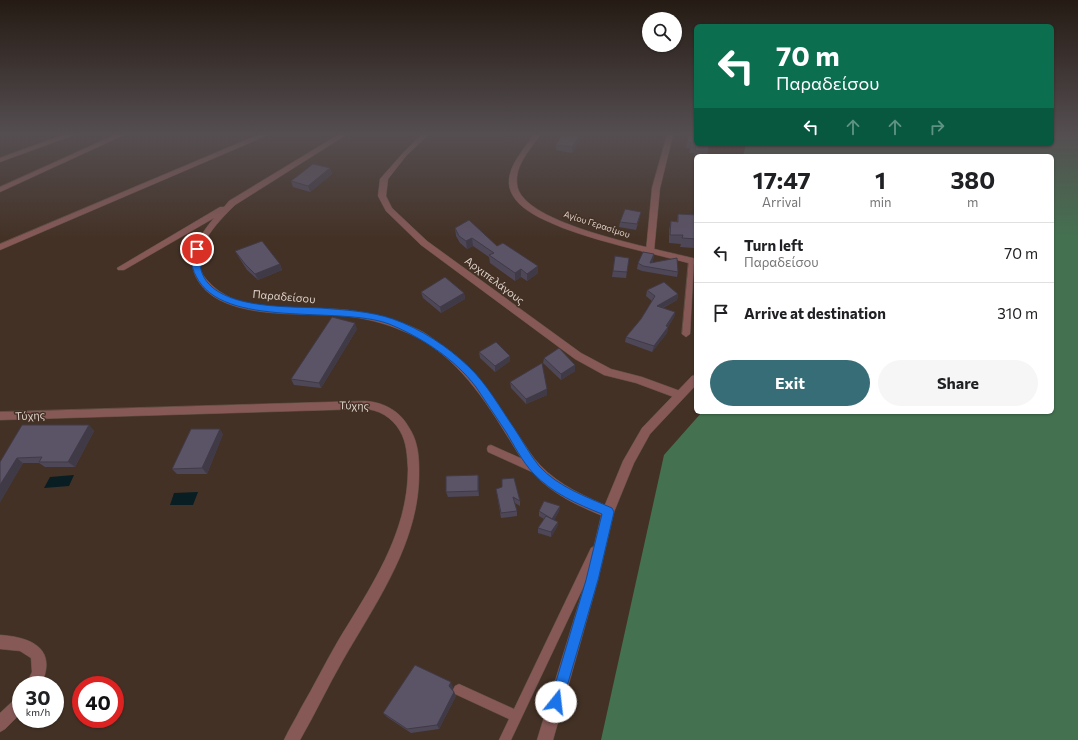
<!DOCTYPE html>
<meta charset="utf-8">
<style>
body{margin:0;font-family:Commissioner,sans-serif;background:#f6f6f6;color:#202124;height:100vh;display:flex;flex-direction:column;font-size:15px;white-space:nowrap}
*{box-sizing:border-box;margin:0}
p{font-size:13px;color:#757577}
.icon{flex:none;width:22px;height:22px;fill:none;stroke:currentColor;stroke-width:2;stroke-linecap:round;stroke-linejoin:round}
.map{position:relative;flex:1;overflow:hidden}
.sheet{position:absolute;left:694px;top:154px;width:360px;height:260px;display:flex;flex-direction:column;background:#fff;border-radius:6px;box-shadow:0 1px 3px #0004}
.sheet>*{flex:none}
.banner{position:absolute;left:694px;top:24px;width:360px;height:122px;border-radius:6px;box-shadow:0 1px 3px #0004;background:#0b6e4f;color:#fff;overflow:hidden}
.tools{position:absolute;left:642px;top:12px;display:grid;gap:8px}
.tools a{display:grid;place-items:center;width:40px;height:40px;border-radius:50%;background:#fff;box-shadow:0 1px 3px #0004;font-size:20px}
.speed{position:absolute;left:12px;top:676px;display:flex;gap:8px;font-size:20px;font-weight:700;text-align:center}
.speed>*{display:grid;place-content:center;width:52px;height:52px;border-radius:50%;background:#fff;box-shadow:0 1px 3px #0004;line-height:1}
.speed small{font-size:10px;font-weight:400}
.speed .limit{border:6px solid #d22;background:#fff;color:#111}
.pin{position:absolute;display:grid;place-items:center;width:34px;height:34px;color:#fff;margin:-17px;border:2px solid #fff;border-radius:50%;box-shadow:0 1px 4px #0007}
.me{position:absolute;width:44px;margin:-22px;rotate:16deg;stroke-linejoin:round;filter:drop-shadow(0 0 3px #0008)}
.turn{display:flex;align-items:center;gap:14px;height:84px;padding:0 16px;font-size:18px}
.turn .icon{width:52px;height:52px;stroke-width:2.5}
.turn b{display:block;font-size:28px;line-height:34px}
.lanes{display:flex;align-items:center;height:38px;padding:0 16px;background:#0003;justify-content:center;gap:20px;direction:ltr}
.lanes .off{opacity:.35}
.eta{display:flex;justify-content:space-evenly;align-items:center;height:68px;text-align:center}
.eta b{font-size:24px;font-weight:700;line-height:28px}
.action{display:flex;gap:8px;margin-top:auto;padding:8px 16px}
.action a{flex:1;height:46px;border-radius:24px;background:#376d76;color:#fff;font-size:16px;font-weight:700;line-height:46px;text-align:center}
.action a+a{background:#f6f6f6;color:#202124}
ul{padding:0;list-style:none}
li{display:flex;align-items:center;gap:12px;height:60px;padding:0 16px;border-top:1px solid #e0e0e0}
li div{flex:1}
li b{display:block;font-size:15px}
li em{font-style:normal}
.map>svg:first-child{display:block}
.forest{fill:#447250}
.water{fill:#081e23}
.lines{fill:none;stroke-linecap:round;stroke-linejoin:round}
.service-casing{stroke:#5f4e43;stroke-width:1}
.minor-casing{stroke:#5f4e43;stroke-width:1}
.tertiary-casing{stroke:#5f4e43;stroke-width:1}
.service{fill:#865957;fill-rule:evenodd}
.minor{fill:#865957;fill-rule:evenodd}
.tertiary{fill:#865957;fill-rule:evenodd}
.wall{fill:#4e4758}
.shaded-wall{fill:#403a47}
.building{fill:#5b5366;stroke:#403a47}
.route{fill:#1a73e8;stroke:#114b97}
.labels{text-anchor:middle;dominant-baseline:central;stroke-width:3;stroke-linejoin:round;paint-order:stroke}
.far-street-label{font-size:9px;fill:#ded2ca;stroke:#433125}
.street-label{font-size:11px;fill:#ded2ca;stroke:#433125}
</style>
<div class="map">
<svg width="1078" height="740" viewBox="0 0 1078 740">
<rect width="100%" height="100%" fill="#433125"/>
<path class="forest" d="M 1052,135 L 1078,135 L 1078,740 L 601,740 L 664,455 L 702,412 L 1052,412 L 1052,156 L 743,156 L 746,144 L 1052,144 Z"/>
<path class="water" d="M 74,475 L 69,486 L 44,488 L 50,477 Z
M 198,492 L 193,505 L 170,505 L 174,493 Z"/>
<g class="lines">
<defs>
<path id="service" d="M 689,258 L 693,258 L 694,260 L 690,334 L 686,337 L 682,334 Z
M 491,445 L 538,466 L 540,469 L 538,472 L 535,473 L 532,472 L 488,452 L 487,449 L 488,446 Z
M 595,546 L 599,548 L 600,551 L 599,554 L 511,740 L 499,740 L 509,719 L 455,694 L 453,690 L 455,686 L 459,684 L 514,709 L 591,548 Z"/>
<path id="minor" d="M 63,135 L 74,135 L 0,162 L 0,158 Z
M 115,135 L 124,135 L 0,192 L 0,187 Z
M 258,135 L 268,135 L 0,250 L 0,244 Z
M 338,135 L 346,135 L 235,205 C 218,222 185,254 206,279 C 238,318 302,305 347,310 C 371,313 396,319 419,330 C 426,333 433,339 439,343 C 477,368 495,400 519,436 C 526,446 532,457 540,465 C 560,486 586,497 612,508 L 614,512 L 612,516 L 608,518 C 580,507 551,494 531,471 C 521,460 514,446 506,434 C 480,392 451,350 403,331 C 385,323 364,318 345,316 C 303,312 218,322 196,277 C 185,255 200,235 214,218 L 124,270 L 118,270 L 117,268 L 220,207 L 224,207 L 229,201 Z
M 421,135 L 428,135 L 406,156 L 388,179 L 386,196 L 392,208 L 427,241 L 581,353 L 611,369 L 642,377 L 683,392 L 684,395 L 683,398 L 679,399 L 636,383 L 604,375 L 575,359 L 421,245 L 386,211 L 378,196 L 380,179 L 402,154 Z
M 667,135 L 673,135 L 660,188 L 654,251 L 650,254 L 646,251 L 652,188 Z
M 363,401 C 381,401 399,410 408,426 C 417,439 419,453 419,469 C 421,540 377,601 343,660 C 328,686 315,714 300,740 L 284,740 C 289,729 296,718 301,708 C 314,686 325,663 338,641 C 370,588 408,534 408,469 C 407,456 407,443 400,431 C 392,417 378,409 363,409 L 0,420 L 0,412 Z"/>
<path id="tertiary" d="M 533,135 L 540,135 C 530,150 515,165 517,184 C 520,225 661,249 696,259 L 696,265 C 652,253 606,244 563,228 C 552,223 540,219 530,212 C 520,206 510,196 509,184 C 508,165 524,150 533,135 Z
M 696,375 L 696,385 L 650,434 L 634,463 L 614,512 L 598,580 L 553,740 L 537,740 L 586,580 L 602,512 L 623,461 L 642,428 L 692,376 Z
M 0,635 C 32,637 58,649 41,685 L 26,685 L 32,672 L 31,658 L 20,651 L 0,649 Z
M 21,696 L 21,713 L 5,729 L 0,732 L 0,713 L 16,698 Z"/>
</defs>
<use href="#service" class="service-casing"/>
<use href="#minor" class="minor-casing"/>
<use href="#tertiary" class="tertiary-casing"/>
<use href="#service" class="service"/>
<use href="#minor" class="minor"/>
<use href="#tertiary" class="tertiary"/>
</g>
<path class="wall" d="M 687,135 L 696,135 L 708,151 L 707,156 L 694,156 L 694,153 L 689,153 L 690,148 L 686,148 Z
M 580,141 L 572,153 L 556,150 L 556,145 Z
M 330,168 L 332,174 L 310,192 L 293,187 L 291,181 Z
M 641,212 L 636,230 L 619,227 L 620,222 Z
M 678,214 L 696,215 L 696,243 L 695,243 L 694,248 L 680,247 L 681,244 L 669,243 L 669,230 L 671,221 L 677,221 Z
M 455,228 L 497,246 L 538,273 L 527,281 L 521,277 L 515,281 L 490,263 L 489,257 L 473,246 L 467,249 L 460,243 L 456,236 Z
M 235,251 L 280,264 L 282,270 L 258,280 L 247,270 L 238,256 Z
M 654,254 L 653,260 L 652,263 L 678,272 L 677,277 L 642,271 L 637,269 L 638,263 Z
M 615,256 L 629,258 L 626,278 L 612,277 Z
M 647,290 L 678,294 L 677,300 L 663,308 L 675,312 L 674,317 L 668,327 L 667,333 L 652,352 L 625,342 L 626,337 L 641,319 L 652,301 L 646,296 Z
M 421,292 L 464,293 L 465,299 L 441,313 L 423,298 Z
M 357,329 L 321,388 L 294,385 L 291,379 Z
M 479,352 L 510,361 L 495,372 L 480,358 Z
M 544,358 L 575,371 L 561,380 L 543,363 Z
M 510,382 L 547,395 L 526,404 L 511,388 Z
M 89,425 L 94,431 L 75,467 L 45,467 L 39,463 L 23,463 L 0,502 L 0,462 Z
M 223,434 L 207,474 L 177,474 L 172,469 Z
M 478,475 L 479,480 L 479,496 L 448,497 L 446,492 Z
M 496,489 L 520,501 L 520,506 L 515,503 L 517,511 L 517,516 L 501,518 Z
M 560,506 L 559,511 L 554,520 L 558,522 L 557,527 L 551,537 L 538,533 L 538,528 L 544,519 L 539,516 L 539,511 Z
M 453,687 L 452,690 L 456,696 L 439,729 L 411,733 L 387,717 L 383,713 Z"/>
<path class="shaded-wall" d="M 580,135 L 580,141 L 572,153 L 572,147 Z
M 330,168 L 332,174 L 310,192 L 308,186 Z
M 472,238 L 473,246 L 467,249 L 466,241 Z
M 654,254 L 653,260 L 650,267 L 650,263 Z
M 280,264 L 282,270 L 258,280 L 255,274 Z
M 538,266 L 538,273 L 527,281 L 527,274 Z
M 521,269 L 521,277 L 515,281 L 515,273 Z
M 464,293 L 465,299 L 441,313 L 440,307 Z
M 678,294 L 677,300 L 656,311 L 657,306 Z
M 675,312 L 674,317 L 666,330 L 668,327 L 667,333 L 652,352 L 654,346 Z
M 355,323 L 357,329 L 321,388 L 319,383 Z
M 510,356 L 510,361 L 495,372 L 495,366 Z
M 575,365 L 575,371 L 561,380 L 561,374 Z
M 547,389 L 547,395 L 526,404 L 526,399 Z
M 89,425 L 94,431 L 75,467 L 68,462 Z
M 220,429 L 223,434 L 207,474 L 202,468 Z
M 17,458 L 23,463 L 0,502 L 0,485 Z
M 478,475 L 479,480 L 479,496 L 478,491 Z
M 560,506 L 559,511 L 552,524 L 552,519 Z
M 558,522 L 557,527 L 551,537 L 551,532 Z
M 451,682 L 453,687 L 452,691 L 449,686 Z
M 454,692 L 456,696 L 439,729 L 437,725 Z"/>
<path class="building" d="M 561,135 L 580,135 L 572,147 L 556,145 Z
M 688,135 L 696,135 L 696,144 L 709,144 L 708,151 L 695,151 L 696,147 L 690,147 L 691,143 L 687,142 Z
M 313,164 L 330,168 L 308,186 L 291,181 Z
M 625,209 L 641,212 L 637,224 L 620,222 Z
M 678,214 L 696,215 L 696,239 L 682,238 L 683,235 L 670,235 L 671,221 L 678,222 Z
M 469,220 L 497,246 L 503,243 L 538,266 L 527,274 L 521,269 L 515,273 L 489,255 L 494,253 L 472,238 L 466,241 L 459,236 L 455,228 Z
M 262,241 L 280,264 L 255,274 L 245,264 L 235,251 Z
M 643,252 L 654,254 L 650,263 L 677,258 L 678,272 L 643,266 L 638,263 Z
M 615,256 L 629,258 L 627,272 L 613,271 Z
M 445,277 L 464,293 L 440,307 L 421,292 Z
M 664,282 L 678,294 L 657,306 L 675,312 L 666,326 L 668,327 L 654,346 L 626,337 L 641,319 L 655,296 L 647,290 Z
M 332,317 L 355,323 L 319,383 L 291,379 Z
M 496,342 L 510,356 L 495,366 L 479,352 Z
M 559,348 L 575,365 L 561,374 L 544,358 Z
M 542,363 L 547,389 L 526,399 L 510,382 Z
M 22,425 L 89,425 L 68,462 L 39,462 L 42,457 L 17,458 L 0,485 L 0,462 Z
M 191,429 L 220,429 L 202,468 L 172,469 Z
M 478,475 L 478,491 L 446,492 L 446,476 Z
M 514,478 L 520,501 L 513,497 L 517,511 L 501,513 L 496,489 L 502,487 L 502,479 Z
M 544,501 L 560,506 L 552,519 L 539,511 Z
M 546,516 L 558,522 L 551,532 L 538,528 Z
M 415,665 L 451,682 L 449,686 L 454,692 L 437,725 L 407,729 L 383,713 Z"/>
<linearGradient id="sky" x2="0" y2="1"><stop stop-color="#251b14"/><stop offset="0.56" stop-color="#554e51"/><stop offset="1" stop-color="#554e51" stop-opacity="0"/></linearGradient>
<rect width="1078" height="239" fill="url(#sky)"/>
<path class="route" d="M 195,247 L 197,247 L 201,249 C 188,311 283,306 321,308 C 344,310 370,311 393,319 C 421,329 447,346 469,367 C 487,384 500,408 514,428 C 522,440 530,455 539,466 C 558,487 587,497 612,508 L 614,512 L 598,580 L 561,707 L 556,709 L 552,707 L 550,702 L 586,580 L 602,514 C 577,504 552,493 533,473 C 522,461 514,445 506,432 C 496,417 486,402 476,387 C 455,359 421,337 389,324 C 339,305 222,330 196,276 C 191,267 190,257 195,247 Z"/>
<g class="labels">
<g class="far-street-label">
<text transform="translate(597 224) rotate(18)">Αγίου Γερασίμου</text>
</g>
<g class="street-label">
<text transform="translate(495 280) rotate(37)">Αρχιπελάγους</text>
<text transform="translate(284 296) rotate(5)">Παραδείσου</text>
<text transform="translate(354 405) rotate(1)">Τύχης</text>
<text transform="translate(30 415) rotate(-3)">Τύχης</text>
</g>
</g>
</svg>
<div class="tools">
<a><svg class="icon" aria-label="search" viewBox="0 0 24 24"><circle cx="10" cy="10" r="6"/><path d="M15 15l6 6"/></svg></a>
</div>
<div class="speed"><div>30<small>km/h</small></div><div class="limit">40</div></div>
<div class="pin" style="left:197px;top:249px;background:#d93025"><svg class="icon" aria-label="arrive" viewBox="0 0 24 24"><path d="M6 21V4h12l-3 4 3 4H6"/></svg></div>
<svg class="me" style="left:556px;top:702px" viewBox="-20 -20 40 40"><circle r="19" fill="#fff"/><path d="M0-13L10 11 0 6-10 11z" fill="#1a73e8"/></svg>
<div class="banner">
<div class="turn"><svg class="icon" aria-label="left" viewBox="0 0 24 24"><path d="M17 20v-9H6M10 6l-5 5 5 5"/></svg><div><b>70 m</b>Παραδείσου</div></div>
<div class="lanes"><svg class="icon" aria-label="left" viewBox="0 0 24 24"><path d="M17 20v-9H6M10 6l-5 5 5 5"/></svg><svg class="icon off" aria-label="ahead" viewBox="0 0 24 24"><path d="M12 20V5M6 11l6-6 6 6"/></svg><svg class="icon off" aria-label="ahead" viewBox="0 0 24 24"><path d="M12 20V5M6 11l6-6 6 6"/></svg><svg class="icon off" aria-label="right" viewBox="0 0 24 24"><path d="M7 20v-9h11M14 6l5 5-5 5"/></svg></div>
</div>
<section class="sheet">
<div class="eta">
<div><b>17:47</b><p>Arrival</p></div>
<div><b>1</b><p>min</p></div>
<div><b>380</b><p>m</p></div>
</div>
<ul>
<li><svg class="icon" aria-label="left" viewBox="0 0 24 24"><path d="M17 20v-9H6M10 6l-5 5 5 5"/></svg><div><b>Turn left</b><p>Παραδείσου</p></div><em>70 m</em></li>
<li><svg class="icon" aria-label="arrive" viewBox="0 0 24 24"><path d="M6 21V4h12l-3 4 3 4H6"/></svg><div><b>Arrive at destination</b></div><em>310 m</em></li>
</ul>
<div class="action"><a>Exit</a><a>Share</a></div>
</section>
</div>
